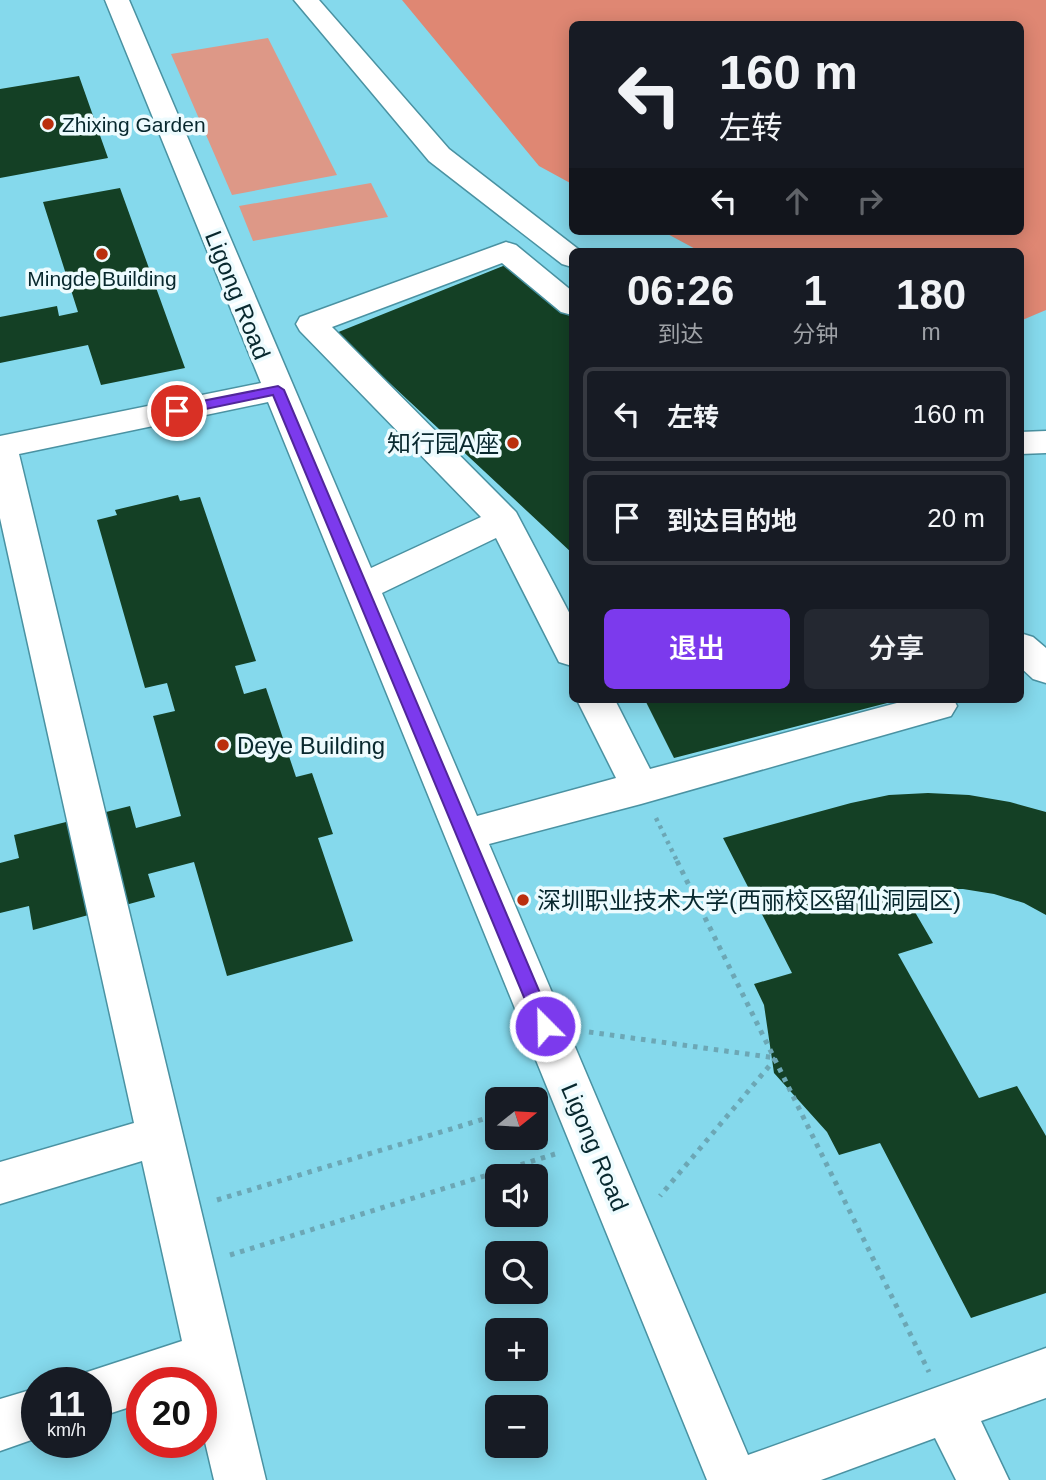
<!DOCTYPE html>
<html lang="zh">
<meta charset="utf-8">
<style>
body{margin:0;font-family:Helvetica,"Noto Sans SC",sans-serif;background:#242831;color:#f1f3f6;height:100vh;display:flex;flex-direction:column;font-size:26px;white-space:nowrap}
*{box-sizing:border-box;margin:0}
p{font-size:23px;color:#9ea1a6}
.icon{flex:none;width:38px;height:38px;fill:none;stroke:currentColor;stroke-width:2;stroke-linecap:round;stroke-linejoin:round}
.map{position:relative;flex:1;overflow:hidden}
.side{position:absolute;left:569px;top:248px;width:455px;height:455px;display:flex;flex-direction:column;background:#171b24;border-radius:10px;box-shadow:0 4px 18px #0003}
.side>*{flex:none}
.guide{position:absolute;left:569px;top:21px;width:455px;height:214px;border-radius:10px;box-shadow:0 4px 18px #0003;background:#171b24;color:#f1f3f6;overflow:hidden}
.needle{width:46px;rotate:72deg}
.tools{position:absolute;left:485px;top:1087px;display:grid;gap:14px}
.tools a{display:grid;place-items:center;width:63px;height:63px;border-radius:10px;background:#171b24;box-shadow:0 4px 18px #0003;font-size:35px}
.speed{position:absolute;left:21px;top:1367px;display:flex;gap:14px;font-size:35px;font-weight:700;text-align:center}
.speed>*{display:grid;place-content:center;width:91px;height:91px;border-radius:50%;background:#171b24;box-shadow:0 4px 18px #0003;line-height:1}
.speed small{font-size:18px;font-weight:400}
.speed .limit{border:10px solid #d22;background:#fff;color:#111}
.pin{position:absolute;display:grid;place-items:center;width:60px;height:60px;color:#fff;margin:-30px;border:4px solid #fff;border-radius:50%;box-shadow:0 2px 7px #0007}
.me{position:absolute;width:77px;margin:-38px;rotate:337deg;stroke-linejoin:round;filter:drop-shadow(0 0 5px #0008)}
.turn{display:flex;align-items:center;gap:24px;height:147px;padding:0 35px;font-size:32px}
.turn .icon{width:91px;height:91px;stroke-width:2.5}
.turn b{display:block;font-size:49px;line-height:60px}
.lanes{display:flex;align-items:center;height:66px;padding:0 35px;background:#0003;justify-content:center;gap:35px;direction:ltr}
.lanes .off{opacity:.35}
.eta{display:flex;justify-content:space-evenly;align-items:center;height:119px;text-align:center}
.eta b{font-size:42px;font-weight:600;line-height:49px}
.button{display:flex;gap:14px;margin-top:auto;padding:14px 35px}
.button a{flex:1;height:80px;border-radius:10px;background:#7c3aed;color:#fff;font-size:28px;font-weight:600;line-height:80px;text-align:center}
.button a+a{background:#242831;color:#f1f3f6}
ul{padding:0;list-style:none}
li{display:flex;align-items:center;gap:21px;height:94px;margin:0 14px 10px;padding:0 21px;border:4px solid #363941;border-radius:10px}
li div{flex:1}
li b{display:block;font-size:26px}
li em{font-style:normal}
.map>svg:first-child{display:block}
.built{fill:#85d9ec;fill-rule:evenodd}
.green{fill:#dd9887}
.forest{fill:#df8773}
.building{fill:#144025}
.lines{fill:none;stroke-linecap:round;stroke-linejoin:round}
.minor-casing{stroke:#4a92a2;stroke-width:3}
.path-far1{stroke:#6ca7b5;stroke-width:4.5;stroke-dasharray:3.5 5;stroke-linecap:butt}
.path{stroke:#6ca7b5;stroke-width:5;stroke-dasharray:4.5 6;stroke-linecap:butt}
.minor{fill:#fff;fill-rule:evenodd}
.route{fill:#7c3aed;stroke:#51269a;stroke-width:2}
.poi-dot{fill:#ba2f0e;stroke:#edfbfe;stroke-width:2.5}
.labels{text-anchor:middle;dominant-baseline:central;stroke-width:7;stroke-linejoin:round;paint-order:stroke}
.far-poi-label{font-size:21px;fill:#08282e;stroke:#edfbfe;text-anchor:start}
.street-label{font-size:24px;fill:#08282e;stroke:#edfbfe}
.poi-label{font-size:24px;fill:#08282e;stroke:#edfbfe;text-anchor:start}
</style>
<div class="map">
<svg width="1046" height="1480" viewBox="0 0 1046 1480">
<rect width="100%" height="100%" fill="#9ce5f6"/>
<path class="built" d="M 0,0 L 1046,0 L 1046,1480 L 0,1480 ZM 572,24 L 1020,24 L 1020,231 L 572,231 ZM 572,252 L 1020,252 L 1020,700 L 572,700 ZM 497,1099 L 536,1099 L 536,1138 L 497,1138 ZM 497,1176 L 536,1176 L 536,1214 L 497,1214 ZM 497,1253 L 536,1253 L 536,1292 L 497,1292 ZM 497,1330 L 536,1330 L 536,1368 L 497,1368 ZM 37,1382 L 96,1382 L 96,1442 L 37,1442 ZM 142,1382 L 201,1382 L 201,1442 L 142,1442 ZM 497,1407 L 536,1407 L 536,1446 L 497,1446 Z"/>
<path class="green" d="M 268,38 L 337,175 L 232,195 L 171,54 Z
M 371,183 L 388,217 L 253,241 L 239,206 Z"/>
<path class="forest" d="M 402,0 L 1046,0 L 1046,310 L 1020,321 L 1020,252 L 701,252 L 662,231 L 1020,231 L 1020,24 L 572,24 L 572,184 L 539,166 Z"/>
<path class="building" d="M 79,76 L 108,158 L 0,178 L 0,89 Z
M 120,188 L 185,368 L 101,385 L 88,345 L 0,363 L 0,317 L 57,306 L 59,316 L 78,312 L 43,202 Z
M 508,264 L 572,318 L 572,553 L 336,333 Z
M 178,495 L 180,501 L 200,497 L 256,661 L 235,666 L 244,694 L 266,688 L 296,777 L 312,773 L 333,834 L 318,838 L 353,941 L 227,976 L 194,862 L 148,874 L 155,897 L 33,930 L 29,906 L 0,913 L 0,863 L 19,858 L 14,835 L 130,806 L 136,828 L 181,816 L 153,716 L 175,711 L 167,683 L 145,688 L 97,520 L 117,515 L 115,510 Z
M 645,700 L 894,700 L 895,701 L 674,758 Z
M 928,793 L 969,795 L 1010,802 L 1046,812 L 1046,915 L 1024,903 L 994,894 L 963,889 L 933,889 L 905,895 L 933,943 L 898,954 L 979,1098 L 1017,1086 L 1046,1136 L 1046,1293 L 971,1318 L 880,1143 L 839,1155 L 827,1132 L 774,1073 L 764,1005 L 754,984 L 792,973 L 723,838 L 851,803 L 889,795 Z"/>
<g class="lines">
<defs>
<path id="minor" d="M 105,0 L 129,0 L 371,568 L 481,517 L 300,331 L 296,324 L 300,317 L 506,242 L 516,245 L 572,291 L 572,315 L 561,312 L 502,263 L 332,327 L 516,512 L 572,618 L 572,666 L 559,662 L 496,538 L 382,593 L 477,816 L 616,778 L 577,700 L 615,700 L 650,769 L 908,700 L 954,700 L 957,706 L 951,716 L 641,804 L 489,844 L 748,1455 L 1046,1348 L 1046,1398 L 981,1421 L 1009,1480 L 956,1480 L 935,1438 L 821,1480 L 707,1480 L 268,402 L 19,454 L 266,1480 L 214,1480 L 201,1425 L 201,1382 L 142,1382 L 142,1403 L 96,1418 L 96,1382 L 75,1382 L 78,1375 L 182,1341 L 142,1161 L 0,1204 L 0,1162 L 134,1123 L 0,518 L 0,436 L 261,383 Z
M 294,0 L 319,0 L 449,149 L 582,252 L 572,252 L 572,267 L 562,264 L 429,161 Z
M 1046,431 L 1046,453 L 1020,454 L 1020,432 Z
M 1020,633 L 1033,637 L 1046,648 L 1046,683 L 1033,679 L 1020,667 Z
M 37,1388 L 37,1438 L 0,1451 L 0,1399 Z"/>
</defs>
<use href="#minor" class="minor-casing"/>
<path class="path-far1" d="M 656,818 L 678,863"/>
<path class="path" d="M 677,861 L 929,1372
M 589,1032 L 776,1058 L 660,1196
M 217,1200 L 497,1115
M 230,1255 L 555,1154"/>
<use href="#minor" class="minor"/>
</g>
<path class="route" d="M 278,386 L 284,390 L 554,1026 L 551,1032 L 545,1034 L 538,1032 L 536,1026 L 273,395 L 177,415 L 170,411 L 177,406 Z"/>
<g class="poi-dot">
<circle cx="48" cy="124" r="7"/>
<circle cx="102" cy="254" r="7"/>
<circle cx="513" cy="443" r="7"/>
<circle cx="223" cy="745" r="7"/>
<circle cx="523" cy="900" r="7"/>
</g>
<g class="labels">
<g class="far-poi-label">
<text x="62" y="124">Zhixing Garden</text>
<text x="102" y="278" text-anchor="middle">Mingde Building</text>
</g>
<g class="street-label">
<text transform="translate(238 295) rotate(68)">Ligong Road</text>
<text transform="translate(595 1147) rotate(67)">Ligong Road</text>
</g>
<g class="poi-label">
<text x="499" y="443" text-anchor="end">知行园A座</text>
<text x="237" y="745">Deye Building</text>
<text x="537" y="900">深圳职业技术大学(西丽校区留仙洞园区)</text>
</g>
</g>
</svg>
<div class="tools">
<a><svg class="needle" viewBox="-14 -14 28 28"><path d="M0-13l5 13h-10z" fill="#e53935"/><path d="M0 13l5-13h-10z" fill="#9ea1a6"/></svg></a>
<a><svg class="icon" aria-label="sound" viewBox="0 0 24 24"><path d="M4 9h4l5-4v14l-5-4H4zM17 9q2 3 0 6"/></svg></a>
<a><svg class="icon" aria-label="search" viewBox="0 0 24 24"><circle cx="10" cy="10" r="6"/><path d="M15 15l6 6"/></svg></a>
<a>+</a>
<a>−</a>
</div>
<div class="speed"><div>11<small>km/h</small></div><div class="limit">20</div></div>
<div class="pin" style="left:177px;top:411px;background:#d93025"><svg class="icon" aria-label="arrive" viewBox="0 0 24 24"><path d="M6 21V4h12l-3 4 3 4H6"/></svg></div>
<svg class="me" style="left:545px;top:1026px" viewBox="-20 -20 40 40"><circle r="17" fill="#7c3aed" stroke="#fff" stroke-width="3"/><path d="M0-11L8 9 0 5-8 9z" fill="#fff"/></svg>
<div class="guide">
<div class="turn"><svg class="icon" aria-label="left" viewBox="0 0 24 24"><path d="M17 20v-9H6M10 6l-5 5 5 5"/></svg><div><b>160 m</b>左转</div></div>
<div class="lanes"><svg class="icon" aria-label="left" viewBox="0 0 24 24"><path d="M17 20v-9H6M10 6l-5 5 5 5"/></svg><svg class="icon off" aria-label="ahead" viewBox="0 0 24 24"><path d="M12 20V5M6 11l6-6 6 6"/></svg><svg class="icon off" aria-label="right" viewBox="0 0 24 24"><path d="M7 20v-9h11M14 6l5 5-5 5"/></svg></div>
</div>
<section class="side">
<div class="eta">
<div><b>06:26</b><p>到达</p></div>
<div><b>1</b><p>分钟</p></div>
<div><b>180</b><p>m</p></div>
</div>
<ul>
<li><svg class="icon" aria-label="left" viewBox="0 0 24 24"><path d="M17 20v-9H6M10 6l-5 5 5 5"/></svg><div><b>左转</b></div><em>160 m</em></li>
<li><svg class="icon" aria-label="arrive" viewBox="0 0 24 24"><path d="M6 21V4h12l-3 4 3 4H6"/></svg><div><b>到达目的地</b></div><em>20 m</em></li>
</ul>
<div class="button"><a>退出</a><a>分享</a></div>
</section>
</div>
